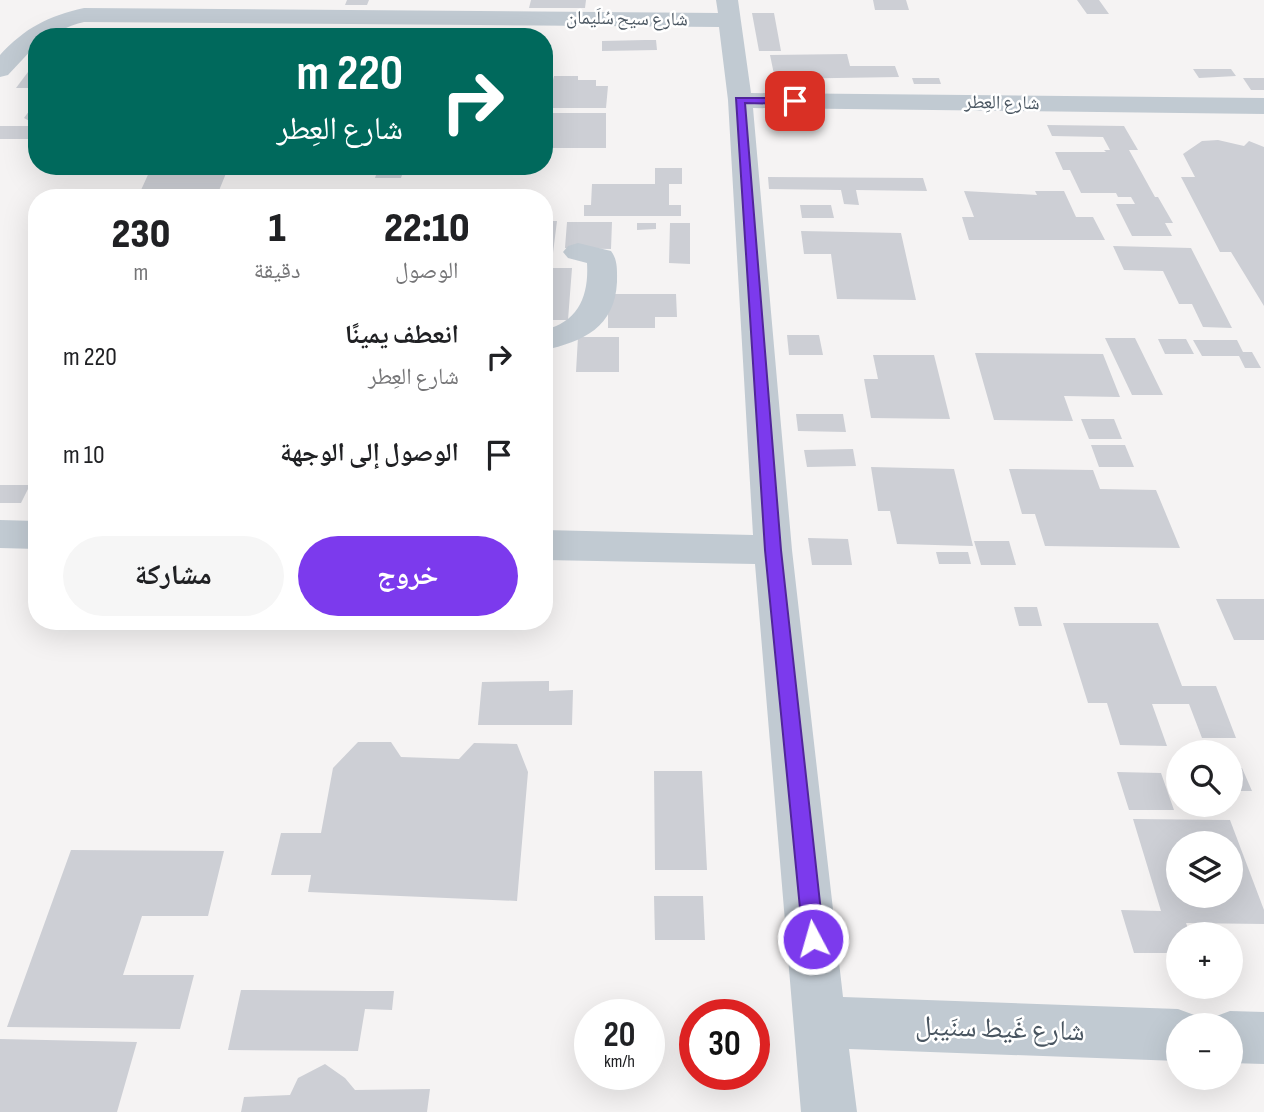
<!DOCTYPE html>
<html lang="ar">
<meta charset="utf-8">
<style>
body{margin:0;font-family:"Sofia Sans Condensed","Noto Naskh Arabic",sans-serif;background:#f6f6f6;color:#202124;direction:rtl;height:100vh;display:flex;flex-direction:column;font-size:26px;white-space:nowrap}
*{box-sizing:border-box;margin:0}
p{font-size:23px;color:#757577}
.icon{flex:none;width:38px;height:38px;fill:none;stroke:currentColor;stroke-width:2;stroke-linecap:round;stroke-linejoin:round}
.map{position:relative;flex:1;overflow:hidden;direction:ltr}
.sheet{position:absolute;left:28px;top:189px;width:525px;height:441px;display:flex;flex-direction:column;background:#fff;border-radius:28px;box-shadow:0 7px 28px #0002;direction:rtl}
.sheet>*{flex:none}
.hud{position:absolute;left:28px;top:28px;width:525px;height:147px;border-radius:28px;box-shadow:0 7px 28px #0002;direction:rtl;background:#00695c;color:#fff;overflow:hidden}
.fabs{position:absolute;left:1166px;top:740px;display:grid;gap:14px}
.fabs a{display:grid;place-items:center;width:77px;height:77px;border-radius:50%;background:#fff;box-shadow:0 7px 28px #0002;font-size:35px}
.speed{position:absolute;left:574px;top:999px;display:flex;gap:14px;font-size:35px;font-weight:700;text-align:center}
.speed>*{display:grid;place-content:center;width:91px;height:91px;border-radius:50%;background:#fff;box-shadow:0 7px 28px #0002;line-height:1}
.speed small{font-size:18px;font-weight:400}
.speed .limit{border:10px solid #d22;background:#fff;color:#111}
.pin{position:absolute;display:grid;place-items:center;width:60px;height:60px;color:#fff;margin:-30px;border-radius:14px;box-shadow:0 4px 10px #0006}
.me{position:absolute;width:77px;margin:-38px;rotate:354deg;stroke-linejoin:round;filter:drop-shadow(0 0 5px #0008)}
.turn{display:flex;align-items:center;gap:24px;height:147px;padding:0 35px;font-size:32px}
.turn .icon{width:91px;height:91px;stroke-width:2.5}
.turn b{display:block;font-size:49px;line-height:60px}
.eta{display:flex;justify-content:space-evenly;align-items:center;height:119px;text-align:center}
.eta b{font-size:42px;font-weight:800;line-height:49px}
.action{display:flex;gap:14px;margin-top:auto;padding:14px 35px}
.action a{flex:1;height:80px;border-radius:42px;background:#7c3aed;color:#fff;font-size:28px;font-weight:800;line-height:80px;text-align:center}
.action a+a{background:#f6f6f6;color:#202124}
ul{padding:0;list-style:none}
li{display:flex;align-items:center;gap:21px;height:98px;padding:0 35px}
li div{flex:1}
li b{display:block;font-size:26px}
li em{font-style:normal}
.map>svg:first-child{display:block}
.building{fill:#cdcfd5;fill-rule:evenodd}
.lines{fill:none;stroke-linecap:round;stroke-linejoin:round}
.minor{fill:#c1cad2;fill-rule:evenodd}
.route{fill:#7c3aed;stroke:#51269a;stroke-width:2}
.labels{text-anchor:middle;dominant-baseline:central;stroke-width:5;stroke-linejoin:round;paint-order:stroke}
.far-street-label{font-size:19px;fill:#4a5661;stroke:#fff}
.near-street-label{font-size:28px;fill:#4a5661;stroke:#fff}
</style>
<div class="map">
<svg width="1264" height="1112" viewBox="0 0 1264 1112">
<rect width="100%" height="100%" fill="#f5f3f3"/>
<path class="building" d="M 347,0 L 369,0 L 367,5 L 345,5 Z
M 531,0 L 586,0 L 585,8 L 529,8 Z
M 873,0 L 906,0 L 909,10 L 875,10 Z
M 1077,0 L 1099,0 L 1109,14 L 1087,14 Z
M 752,13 L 774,13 L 781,51 L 759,51 Z
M 645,40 L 656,40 L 657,50 L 602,51 L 602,41 Z
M 847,54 L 850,66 L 895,66 L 899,77 L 775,79 L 770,55 Z
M 37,61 L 37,88 L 16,88 L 34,64 Z
M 1193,69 L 1231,69 L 1236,76 L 1199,78 Z
M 554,76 L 578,76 L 578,80 L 596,80 L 596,86 L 608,86 L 606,108 L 544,108 L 544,80 L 553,80 Z
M 912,78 L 939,78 L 941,84 L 914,84 Z
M 1243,78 L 1264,78 L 1264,90 L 1251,90 Z
M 37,100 L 37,125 L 24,118 Z
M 544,113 L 606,113 L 606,148 L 544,148 Z
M 1047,125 L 1124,126 L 1138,150 L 1129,150 L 1155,197 L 1158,197 L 1173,223 L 1165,223 L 1172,236 L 1132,236 L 1116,204 L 1135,204 L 1131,197 L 1118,197 L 1116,193 L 1081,193 L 1070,170 L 1063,170 L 1055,152 L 1106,152 L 1104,150 L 1110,150 L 1103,137 L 1052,136 Z
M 0,126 L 37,126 L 37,139 L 0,139 Z
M 1218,140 L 1244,146 L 1249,141 L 1264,147 L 1264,306 L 1231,252 L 1220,252 L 1181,177 L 1195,177 L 1183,154 L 1202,141 Z
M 152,166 L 229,166 L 218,193 L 208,193 L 206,198 L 129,198 L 133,190 L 141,190 Z
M 379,166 L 405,166 L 401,178 L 375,178 Z
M 655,168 L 682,168 L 682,184 L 669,184 L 669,205 L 681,205 L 681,216 L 584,216 L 584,205 L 591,205 L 592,184 L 655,184 Z
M 768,177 L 923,178 L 927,191 L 856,190 L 859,205 L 844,204 L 841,190 L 769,189 Z
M 964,191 L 1037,195 L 1035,191 L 1064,191 L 1076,217 L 1093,217 L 1105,240 L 969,240 L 962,217 L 974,217 Z
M 800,205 L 831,205 L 834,218 L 802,218 Z
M 544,221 L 557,221 L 553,253 L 544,253 Z
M 567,222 L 612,222 L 611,249 L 565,248 Z
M 637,223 L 656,223 L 656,229 L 637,230 Z
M 670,223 L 690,223 L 690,264 L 669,263 Z
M 801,231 L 901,233 L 916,300 L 837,299 L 831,254 L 804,254 Z
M 1113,246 L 1191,248 L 1232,328 L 1203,327 L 1192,304 L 1179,304 L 1163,271 L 1124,270 Z
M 544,268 L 572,268 L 568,320 L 544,320 Z
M 608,294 L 676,294 L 677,317 L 655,317 L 655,328 L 608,328 Z
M 787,335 L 819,335 L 823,355 L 789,355 Z
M 578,337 L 619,337 L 619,372 L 576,372 Z
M 1105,338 L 1135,338 L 1163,395 L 1132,395 Z
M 1158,339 L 1186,339 L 1194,354 L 1165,354 Z
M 1193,340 L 1237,340 L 1243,352 L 1252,352 L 1261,368 L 1245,368 L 1239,356 L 1202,356 Z
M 975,353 L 1103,354 L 1120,397 L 1064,396 L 1073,421 L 994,420 Z
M 873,355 L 934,355 L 950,419 L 871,418 L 864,379 L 878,379 Z
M 796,414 L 843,414 L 846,432 L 798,431 Z
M 1081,419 L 1114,419 L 1122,439 L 1089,439 Z
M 1091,445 L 1125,445 L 1134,467 L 1099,467 Z
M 853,449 L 856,466 L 807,467 L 804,450 Z
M 871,467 L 954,469 L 973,546 L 897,544 L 890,511 L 878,511 Z
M 1009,469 L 1093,470 L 1100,489 L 1156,490 L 1180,548 L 1045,546 L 1035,514 L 1022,514 Z
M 0,485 L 30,485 L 21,503 L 0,503 Z
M 808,538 L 848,539 L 852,565 L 812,565 Z
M 974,541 L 1009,541 L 1016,565 L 981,565 Z
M 936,552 L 968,552 L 971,564 L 939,564 Z
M 1216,599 L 1264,599 L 1264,640 L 1234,640 Z
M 1014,607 L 1037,607 L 1042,626 L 1019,626 Z
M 373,621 L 413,621 L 412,627 L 372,627 Z
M 472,621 L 499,621 L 498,627 L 472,627 Z
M 1063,623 L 1158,623 L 1182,686 L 1216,686 L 1236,738 L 1202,738 L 1189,704 L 1152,704 L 1167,746 L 1120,745 L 1107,703 L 1088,703 Z
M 549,681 L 549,691 L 573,690 L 572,725 L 478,725 L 482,682 Z
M 358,742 L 391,742 L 401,757 L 459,759 L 474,743 L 517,744 L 528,772 L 517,901 L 308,892 L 311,875 L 271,875 L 281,833 L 321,833 L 333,768 Z
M 1230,768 L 1242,768 L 1252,791 L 1230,791 Z
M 654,771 L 702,771 L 707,870 L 655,870 Z
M 1117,772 L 1161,773 L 1174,810 L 1129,810 Z
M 1133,819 L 1230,820 L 1264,910 L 1264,924 L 1186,923 L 1190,934 L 1178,934 L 1178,953 L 1134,953 L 1121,910 L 1161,911 ZM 1178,844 L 1230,844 L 1230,896 L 1178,896 Z
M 71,850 L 224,851 L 208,916 L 142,916 L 123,975 L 194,975 L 180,1029 L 7,1027 Z
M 654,896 L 703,896 L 705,940 L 655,940 Z
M 241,990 L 368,991 L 394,991 L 392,1010 L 365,1009 L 358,1051 L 228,1050 Z
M 0,1039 L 137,1042 L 117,1112 L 0,1112 Z
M 325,1064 L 345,1078 L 355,1090 L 430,1089 L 427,1112 L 241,1112 L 244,1097 L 290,1095 L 298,1078 Z"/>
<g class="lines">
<path class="minor" d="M 716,0 L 738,0 L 751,93 L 1264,98 L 1264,114 L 753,108 L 792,550 L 843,997 L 1178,1009 L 1197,1016 L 1200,1026 L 1178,1026 L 1178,1061 L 849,1049 L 857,1112 L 801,1112 L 755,564 L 544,560 L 544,530 L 753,535 L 728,100 L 719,27 L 84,22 C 68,25 52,37 37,37 L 37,44 L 8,75 L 0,77 L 0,55 C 25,28 48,16 84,8 L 718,13 Z
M 578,243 L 611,251 C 618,260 617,271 617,282 C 615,327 583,342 544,350 L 544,330 C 579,322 589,295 587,263 L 568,258 L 563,252 L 568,246 Z
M 0,520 L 37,521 L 37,549 L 0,548 Z
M 1230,1011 L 1264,1012 L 1264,1064 L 1230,1063 L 1230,1026 L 1208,1026 L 1211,1018 Z"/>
</g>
<path class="route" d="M 736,98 L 795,98 L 800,101 L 795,104 L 745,103 L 781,550 L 824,939 L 821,946 L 813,949 L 806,946 L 803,939 L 765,550 Z"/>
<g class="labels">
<g class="far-street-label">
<text transform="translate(627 19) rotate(1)">شارع سيح سُلَيمان</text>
<text transform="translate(1002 103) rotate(1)">شارع العِطر</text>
</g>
<g class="near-street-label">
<text transform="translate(1000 1029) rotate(2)">شارع غَيط سنَيبل</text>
</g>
</g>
</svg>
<div class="fabs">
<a><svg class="icon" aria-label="search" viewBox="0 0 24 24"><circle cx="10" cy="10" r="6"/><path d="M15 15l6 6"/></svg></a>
<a><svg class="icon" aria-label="layers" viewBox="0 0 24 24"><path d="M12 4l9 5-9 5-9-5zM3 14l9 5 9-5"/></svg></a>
<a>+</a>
<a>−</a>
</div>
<div class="speed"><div>20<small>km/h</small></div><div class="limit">30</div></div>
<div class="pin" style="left:795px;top:101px;background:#d93025"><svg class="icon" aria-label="arrive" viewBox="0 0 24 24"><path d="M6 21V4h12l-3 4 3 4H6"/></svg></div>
<svg class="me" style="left:813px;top:939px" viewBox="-20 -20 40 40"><circle r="17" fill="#7c3aed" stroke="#fff" stroke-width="3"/><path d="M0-11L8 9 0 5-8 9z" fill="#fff"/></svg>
<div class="hud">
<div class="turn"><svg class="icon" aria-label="right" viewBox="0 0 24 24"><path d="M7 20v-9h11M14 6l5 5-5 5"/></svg><div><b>220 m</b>شارع العِطر</div></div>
</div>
<section class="sheet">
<div class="eta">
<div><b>22:10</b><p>الوصول</p></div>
<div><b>1</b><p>دقيقة</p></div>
<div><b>230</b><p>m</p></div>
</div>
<ul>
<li><svg class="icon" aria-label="right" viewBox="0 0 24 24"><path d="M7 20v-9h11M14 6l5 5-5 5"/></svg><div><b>انعطف يمينًا</b><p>شارع العِطر</p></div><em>220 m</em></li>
<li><svg class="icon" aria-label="arrive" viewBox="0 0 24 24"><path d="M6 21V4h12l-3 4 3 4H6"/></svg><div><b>الوصول إلى الوجهة</b></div><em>10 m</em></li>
</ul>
<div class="action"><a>خروج</a><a>مشاركة</a></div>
</section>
</div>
